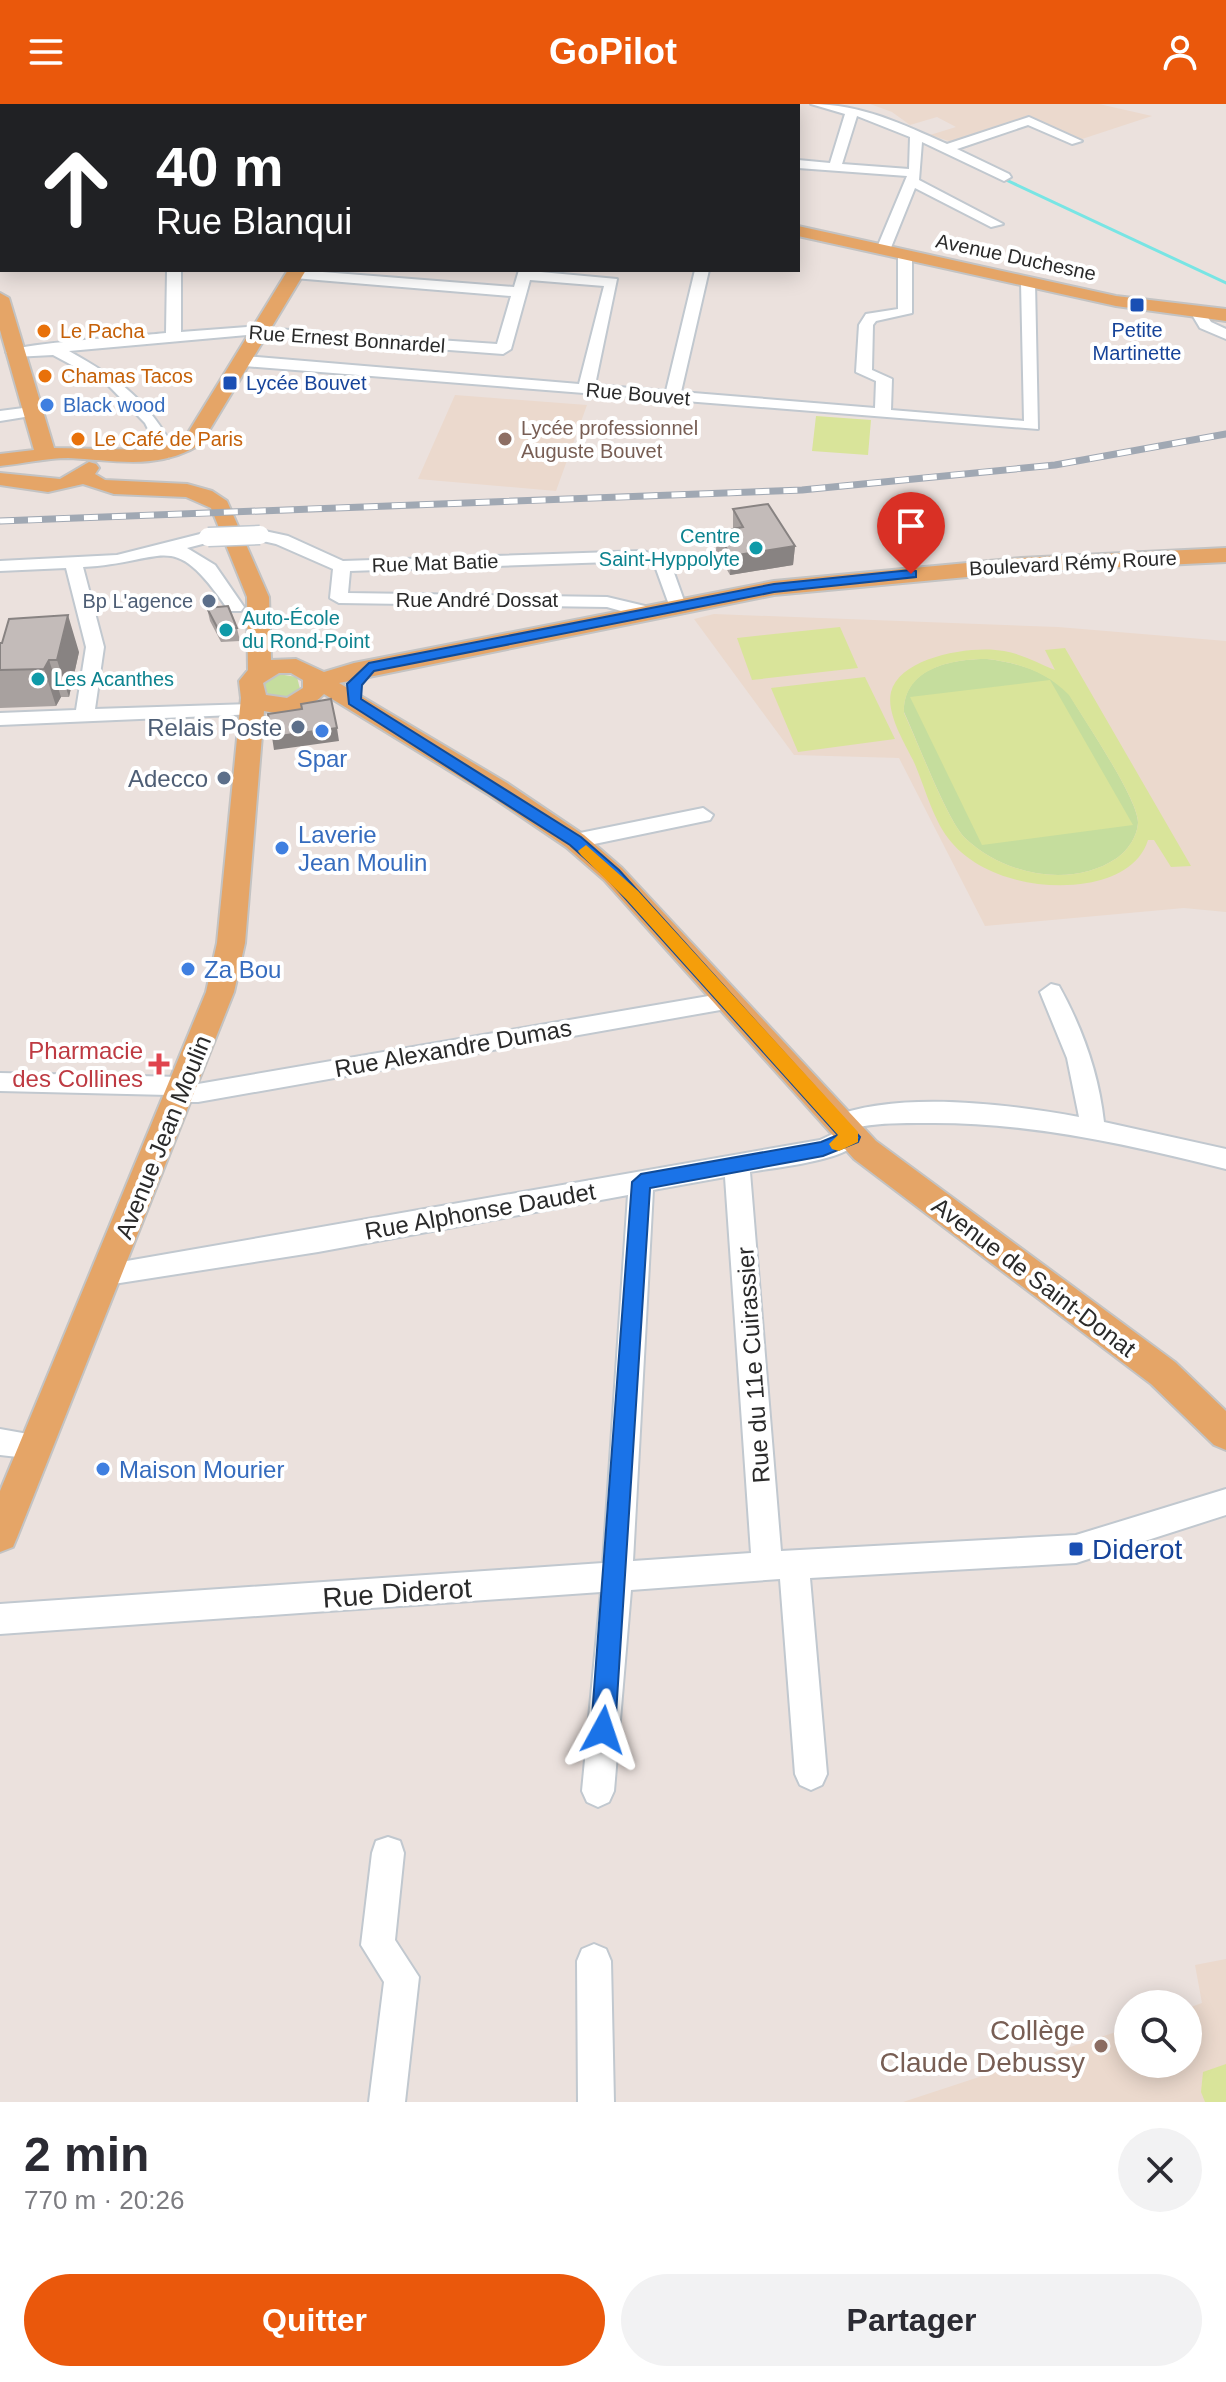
<!DOCTYPE html>
<html lang="fr">
<meta charset="utf-8">
<style>
body{margin:0;font-family:Arial,sans-serif;background:#f2f2f3;color:#2b2b33;height:100vh;display:flex;flex-direction:column;font-size:30px;white-space:nowrap}
*{box-sizing:border-box;margin:0}
p{font-size:26px;color:#7c7c81}
.icon{flex:none;width:44px;height:44px;fill:none;stroke:currentColor;stroke-width:2;stroke-linecap:round;stroke-linejoin:round}
.map{position:relative;height:1998px;overflow:hidden}
.drawer{display:flex;flex-direction:column;background:#fff;flex:1}
.drawer>*{flex:none}
.guide{position:absolute;left:0px;top:0px;width:800px;height:168px;box-shadow:0 4px 20px #0003;background:#202124;color:#fff;overflow:hidden}
.fabs{position:absolute;left:1114px;top:1886px;display:grid;gap:16px}
.fabs a{display:grid;place-items:center;width:88px;height:88px;border-radius:50%;background:#fff;box-shadow:0 4px 20px #0003;font-size:40px}
.pin{position:absolute;display:grid;place-items:center;width:68px;height:68px;color:#fff;margin:-82px -34px;border-radius:50% 50% 50% 0;rotate:-45deg;box-shadow:0 0 8px #0007}
.pin .icon{rotate:45deg}
.me{position:absolute;width:88px;margin:-44px;rotate:5deg;stroke-linejoin:round;filter:drop-shadow(0 0 6px #0008)}
.turn{display:flex;align-items:center;gap:28px;height:168px;padding:0 24px;font-size:36px}
.turn .icon{width:104px;height:104px;stroke-width:2.5}
.turn b{display:block;font-size:56px;line-height:68px}
.round{display:grid;place-items:center;flex:none;width:84px;height:84px;border-radius:42px;background:#f2f2f3}
.head{display:flex;align-items:center;justify-content:space-between;height:136px;padding:0 24px}
h1{font-size:48px;font-weight:700;line-height:60px}
.button{display:flex;gap:16px;margin-top:auto;padding:16px 24px}
.button a{flex:1;height:92px;border-radius:48px;background:#ea580c;color:#fff;font-size:32px;font-weight:700;line-height:92px;text-align:center}
.button a+a{background:#f2f2f3;color:#2b2b33}
header{display:flex;justify-content:space-between;align-items:center;height:104px;padding:0 24px;background:#ea580c;color:#fff;font-size:36px;font-weight:700}
.map>svg:first-child{display:block}
.education{fill:#ebd9cd}
.green{fill:#c5dd9d}
.pitch{fill:#d9e49a;fill-rule:evenodd}
.lines{fill:none;stroke-linecap:round;stroke-linejoin:round}
.stream{stroke:#78e5e4;stroke-width:3}
.minor-casing{stroke:#c1c8cf;stroke-width:4}
.major-casing{stroke:#c3c3c3;stroke-width:4}
.minor{fill:#fff;fill-rule:evenodd}
.major{fill:#e5a567;fill-rule:evenodd}
.rail-casing{stroke:#a0a8b3;stroke-width:7}
.rail{stroke:#fff;stroke-width:5;stroke-dasharray:14;stroke-linecap:butt}
.minor-bridge-casing{stroke:#c1c8cf;stroke-width:21;stroke-linecap:butt}
.minor-bridge{stroke:#fff;stroke-width:18}
.wall{fill:#a8a19f}
.shaded-wall{fill:#888382}
.building{fill:#c3bbb9;stroke:#888382;stroke-width:2}
.route{fill:#1a73e8;stroke:#114b97;stroke-width:2}
.slow{fill:#f59e0b}
.transit-dot{fill:#1a4fb4;stroke:#fff;stroke-width:3}
.food-dot{fill:#e8710a;stroke:#fff;stroke-width:3}
.shop-dot{fill:#3f7fe0;stroke:#fff;stroke-width:3}
.education-dot{fill:#8d6e63;stroke:#fff;stroke-width:3}
.culture-dot{fill:#0f9aa8;stroke:#fff;stroke-width:3}
.service-dot{fill:#5c6f8a;stroke:#fff;stroke-width:3}
.health-dot{fill:#e0444e;stroke:#fff;stroke-width:3}
.labels{text-anchor:middle;dominant-baseline:central;stroke-width:8;stroke-linejoin:round;paint-order:stroke}
.far-street-label{font-size:20px;fill:#2a2a2a;stroke:#fff}
.far-transit-label{font-size:20px;fill:#164399;stroke:#fff}
.far-food-label{font-size:20px;fill:#c56008;stroke:#fff;text-anchor:start}
.far-shop-label{font-size:20px;fill:#366cbe;stroke:#fff;text-anchor:start}
.far-education-label{font-size:20px;fill:#785e54;stroke:#fff;text-anchor:start}
.far-culture-label{font-size:20px;fill:#0d838f;stroke:#fff;text-anchor:start}
.far-service-label{font-size:20px;fill:#4e5e75;stroke:#fff;text-anchor:end}
.service-label{font-size:24px;fill:#4e5e75;stroke:#fff;text-anchor:end}
.shop-label{font-size:24px;fill:#366cbe;stroke:#fff;text-anchor:start}
.street-label{font-size:24px;fill:#2a2a2a;stroke:#fff}
.health-label{font-size:24px;fill:#be3a42;stroke:#fff;text-anchor:end}
.near-transit-label{font-size:28px;fill:#164399;stroke:#fff;text-anchor:start}
.near-street-label{font-size:28px;fill:#2a2a2a;stroke:#fff}
.near-education-label{font-size:28px;fill:#785e54;stroke:#fff;text-anchor:end}
</style>
<header><svg class="icon" aria-label="menu" viewBox="0 0 24 24"><path d="M4 6h16M4 12h16M4 18h16"/></svg>GoPilot<svg class="icon" aria-label="person" viewBox="0 0 24 24"><circle cx="12" cy="8" r="4"/><path d="M4 21q1-7 8-7t8 7"/></svg></header>
<div class="map">
<svg width="1226" height="1998" viewBox="0 0 1226 1998">
<rect width="100%" height="100%" fill="#ebe1dd"/>
<path class="education" d="M 870,0 L 1099,0 L 1152,12 L 1079,36 L 1028,15 L 955,39 L 930,31 L 956,23 L 937,13 L 910,21 L 892,8 Z
M 455,291 L 587,301 L 556,387 L 418,375 Z
M 714,510 L 1058,523 L 1226,537 L 1226,808 L 1184,804 L 985,822 L 899,654 L 794,651 L 694,515 Z
M 1226,1855 L 1226,1998 L 903,1998 L 1128,1924 L 1128,1960 L 1188,1960 L 1188,1904 L 1202,1899 L 1195,1861 Z"/>
<path class="green" d="M 987,555 C 1019,559 1046,567 1069,590 C 1083,614 1139,696 1138,719 C 1137,733 1128,746 1117,754 C 1071,785 1004,771 965,734 C 947,716 917,636 904,608 C 903,564 951,555 987,555 Z
M 278,570 L 297,573 L 300,585 L 290,592 L 269,592 L 263,580 Z"/>
<path class="pitch" d="M 816,312 L 871,316 L 868,351 L 812,347 Z
M 840,523 L 858,564 L 752,576 L 737,534 Z
M 1065,544 L 1191,762 L 1171,763 L 1154,736 L 1148,736 C 1140,762 1113,775 1087,779 C 1041,787 978,774 948,734 C 932,713 924,680 913,656 C 904,638 886,609 891,588 C 900,552 974,541 1004,547 C 1022,550 1038,559 1055,566 L 1045,546 ZM 987,555 C 1019,559 1046,567 1069,591 C 1083,614 1139,696 1138,719 C 1137,733 1128,746 1117,754 C 1071,785 1004,771 965,734 C 947,716 917,636 904,609 C 903,564 952,555 987,555 Z
M 865,573 L 895,635 L 798,648 L 771,584 Z
M 1050,576 L 1133,721 L 982,741 L 910,593 Z
M 1226,1960 L 1226,1998 L 1205,1998 L 1201,1988 L 1203,1968 Z"/>
<g class="lines">
<path class="stream" d="M 1002,74 L 1226,179"/>
<defs>
<path id="minor" d="M 2,0 L 20,0 L 2,4 Z
M 103,0 L 115,0 L 115,2 L 103,2 Z
M 189,0 L 201,0 L 201,2 L 189,2 Z
M 265,0 L 277,0 L 277,2 L 265,2 Z
M 345,0 L 357,0 L 357,2 L 345,2 Z
M 454,0 L 467,0 L 468,2 L 455,2 Z
M 541,0 L 561,0 L 540,2 Z
M 811,0 C 861,0 902,20 947,40 L 1029,13 L 1082,37 L 1072,40 L 1028,21 L 957,45 L 1009,70 L 1011,73 L 1004,77 L 922,38 L 919,76 L 1003,120 L 991,123 L 915,84 L 890,146 L 883,150 L 876,146 L 907,72 L 798,64 L 798,56 L 830,59 L 845,10 ZM 857,12 L 910,33 L 909,65 L 842,60 Z
M 0,49 L 2,49 L 2,57 L 0,57 Z
M 905,147 L 912,151 L 912,209 L 876,217 L 873,221 L 872,266 L 892,275 L 891,306 L 1024,317 L 1021,178 L 1028,174 L 1035,178 L 1038,325 L 244,262 L 236,257 L 244,252 L 579,280 L 604,182 L 530,176 L 511,245 L 503,250 L 247,231 L 69,247 C 119,275 149,296 176,349 L 168,354 L 160,349 L 145,319 L 107,280 L 53,251 L 14,253 L 6,248 C 18,239 141,232 166,229 L 167,166 L 181,166 L 181,228 L 247,223 L 497,240 L 511,192 L 294,174 L 287,170 L 297,166 L 514,183 L 519,166 L 617,175 L 595,281 L 666,287 L 695,166 L 709,166 L 681,288 L 875,304 L 876,277 L 856,268 L 859,221 L 866,210 L 898,205 L 898,151 Z
M 0,156 L 2,156 L 2,164 L 0,164 Z
M 1198,205 L 1203,206 L 1211,218 L 1226,225 L 1226,235 L 1200,224 L 1191,209 Z
M 31,303 L 37,305 L 37,311 L 0,317 L 0,307 Z
M 260,426 L 288,432 L 343,457 L 643,447 L 669,455 L 687,505 L 684,509 L 672,509 L 655,462 L 641,457 L 350,467 L 348,489 L 607,493 L 645,502 L 652,512 L 643,517 L 632,510 L 607,503 L 339,499 L 330,494 L 333,465 L 276,440 L 254,435 L 254,427 Z
M 208,428 L 214,429 L 214,437 L 187,444 L 215,461 L 244,503 L 241,507 L 229,507 C 171,422 168,459 83,463 L 104,543 L 95,605 L 251,600 L 258,602 L 261,606 L 258,610 L 0,621 L 0,609 L 76,606 L 86,543 L 66,464 L 0,467 L 0,457 L 117,451 Z
M 703,704 L 713,711 L 710,716 L 575,744 L 565,737 L 575,730 Z
M 1051,880 L 1059,882 C 1082,923 1099,971 1104,1018 L 1226,1045 L 1226,1065 C 1130,1041 1034,1019 934,1019 C 908,1019 881,1018 854,1024 L 863,1033 C 851,1057 776,1063 750,1068 L 781,1447 L 1076,1431 L 1226,1385 L 1226,1411 L 1076,1459 L 810,1474 L 827,1670 L 822,1681 L 811,1686 L 800,1681 L 795,1670 L 780,1475 L 631,1486 L 614,1687 L 609,1698 L 598,1703 L 587,1698 L 582,1687 L 601,1488 L 0,1530 L 0,1500 L 603,1459 L 628,1091 L 318,1148 L 107,1181 L 98,1178 L 94,1170 L 98,1162 L 820,1036 L 835,1029 L 826,1021 L 829,1014 C 898,986 1007,1000 1079,1013 L 1067,954 L 1040,888 ZM 725,1073 L 751,1449 L 633,1457 L 653,1086 Z
M 726,889 L 734,891 L 737,897 L 734,903 L 726,905 L 198,998 L 180,998 L 169,991 L 0,987 L 0,969 L 182,973 L 198,980 Z
M 0,1325 L 45,1333 L 49,1342 L 45,1351 L 35,1355 L 0,1351 Z
M 388,1733 L 400,1737 L 404,1749 L 395,1836 L 419,1873 L 405,1998 L 369,1998 L 384,1878 L 361,1841 L 372,1749 L 376,1737 Z
M 594,1840 L 606,1845 L 611,1857 L 614,1998 L 578,1998 L 577,1857 L 582,1845 Z"/>
<path id="major" d="M 476,0 L 503,0 L 474,2 Z
M 2,72 L 2,82 L 0,83 L 0,73 Z
M 798,122 L 1116,192 L 1226,205 L 1226,217 L 1116,202 L 798,132 Z
M 288,166 L 306,166 L 201,340 C 158,367 115,356 68,354 C 46,354 22,360 0,362 L 0,350 L 34,346 L 0,226 L 0,189 L 9,194 L 54,344 L 153,346 L 186,332 Z
M 89,358 L 96,360 L 99,364 L 95,370 L 105,376 L 187,380 L 212,387 L 227,397 L 269,493 L 271,556 L 296,555 L 324,568 L 354,559 L 774,477 L 1021,454 L 1226,444 L 1226,458 L 1021,468 L 774,491 L 339,579 L 507,679 L 584,731 L 622,764 L 876,1037 L 1175,1258 L 1226,1307 L 1226,1346 L 1214,1341 L 1151,1280 L 854,1055 L 604,776 L 566,743 L 489,691 L 324,590 C 308,607 286,612 264,607 L 245,839 L 234,888 L 18,1431 L 13,1443 L 0,1448 L 0,1387 L 206,888 L 217,839 L 241,594 L 239,577 L 248,566 L 247,493 L 211,404 L 186,393 L 114,390 L 83,380 L 48,388 L 0,381 L 0,369 L 60,375 ZM 279,569 L 291,569 L 303,576 L 303,584 L 287,594 L 266,591 L 263,579 Z"/>
</defs>
<use href="#minor" class="minor-casing"/>
<use href="#major" class="major-casing"/>
<use href="#minor" class="minor"/>
<use href="#major" class="major"/>
<defs>
<path id="rail" d="M 0,417 L 802,386 L 1055,361 L 1226,330"/>
</defs>
<use href="#rail" class="rail-casing"/>
<use href="#rail" class="rail"/>
<defs>
<path id="minor-bridge" d="M 208,433 L 260,431"/>
</defs>
<use href="#minor-bridge" class="minor-bridge-casing"/>
<use href="#minor-bridge" class="minor-bridge"/>
</g>
<path class="wall" d="M 733,405 L 795,442 L 793,461 L 730,471 L 716,447 L 717,428 L 733,425 Z
M 207,504 L 237,524 L 240,537 L 221,538 L 210,517 Z
M 0,539 L 79,548 L 69,593 L 61,593 L 56,602 L 0,604 Z"/>
<path class="shaded-wall" d="M 795,442 L 793,461 L 730,471 L 731,452 Z
M 68,511 L 79,548 L 69,593 L 57,556 Z
M 49,556 L 61,593 L 56,602 L 44,565 Z
M 337,624 L 339,637 L 274,646 L 272,633 Z"/>
<path class="building" d="M 768,400 L 795,442 L 731,452 L 717,428 L 743,423 L 733,405 Z
M 228,502 L 237,524 L 218,525 L 207,504 Z
M 68,511 L 57,556 L 49,556 L 44,565 L 0,566 L 0,539 L 2,539 L 9,515 Z
M 331,595 L 337,624 L 272,633 L 268,610 L 302,605 L 301,600 Z"/>
<path class="route" d="M 911,466 L 916,467 L 916,473 L 774,488 L 374,567 L 362,581 L 361,595 L 581,733 L 619,766 L 860,1033 L 858,1038 L 823,1052 L 650,1084 L 615,1626 L 612,1634 L 603,1638 L 595,1634 L 591,1626 L 632,1078 L 641,1070 L 821,1038 L 838,1031 L 607,774 L 570,741 L 349,600 L 347,580 L 369,559 L 774,480 Z"/>
<path class="slow" d="M 586,741 L 638,787 L 858,1028 L 858,1038 L 839,1047 L 832,1045 L 829,1040 L 838,1031 L 626,795 L 581,751 L 578,747 Z"/>
<g class="transit-dot">
<rect x="1129" y="193" width="16" height="16" rx="4"/>
<rect x="222" y="271" width="16" height="16" rx="4"/>
<rect x="1068" y="1437" width="16" height="16" rx="4"/>
</g>
<g class="food-dot">
<circle cx="44" cy="227" r="8"/>
<circle cx="45" cy="272" r="8"/>
<circle cx="78" cy="335" r="8"/>
</g>
<g class="shop-dot">
<circle cx="47" cy="301" r="8"/>
<circle cx="322" cy="627" r="8"/>
<circle cx="282" cy="744" r="8"/>
<circle cx="188" cy="865" r="8"/>
<circle cx="103" cy="1365" r="8"/>
</g>
<g class="education-dot">
<circle cx="505" cy="335" r="8"/>
<circle cx="1101" cy="1942" r="8"/>
</g>
<g class="culture-dot">
<circle cx="756" cy="444" r="8"/>
<circle cx="226" cy="526" r="8"/>
<circle cx="38" cy="575" r="8"/>
</g>
<g class="service-dot">
<circle cx="209" cy="497" r="8"/>
<circle cx="298" cy="623" r="8"/>
<circle cx="224" cy="674" r="8"/>
</g>
<path class="health-dot" d="M155 948h8v8h8v8h-8v8h-8v-8h-8v-8h8z"/>
<g class="labels">
<g class="far-street-label">
<text transform="translate(1016 153) rotate(12)">Avenue Duchesne</text>
<text transform="translate(347 235) rotate(4)">Rue Ernest Bonnardel</text>
<text transform="translate(638 290) rotate(5)">Rue Bouvet</text>
<text transform="translate(435 459) rotate(-2)">Rue Mat Batie</text>
<text transform="translate(1073 459) rotate(-3)">Boulevard Rémy Roure</text>
<text x="477" y="496">Rue André Dossat</text>
</g>
<g class="far-transit-label">
<text x="1137" y="226">Petite<tspan x="1137" dy="23">Martinette</tspan></text>
<text x="246" y="279" text-anchor="start">Lycée Bouvet</text>
</g>
<g class="far-food-label">
<text x="60" y="227">Le Pacha</text>
<text x="61" y="272">Chamas Tacos</text>
<text x="94" y="335">Le Café de Paris</text>
</g>
<g class="far-shop-label">
<text x="63" y="301">Black wood</text>
</g>
<g class="far-education-label">
<text x="521" y="324">Lycée professionnel<tspan x="521" dy="23">Auguste Bouvet</tspan></text>
</g>
<g class="far-culture-label">
<text x="740" y="432" text-anchor="end">Centre<tspan x="740" dy="23">Saint-Hyppolyte</tspan></text>
<text x="242" y="514">Auto-École<tspan x="242" dy="23">du Rond-Point</tspan></text>
<text x="54" y="575">Les Acanthes</text>
</g>
<g class="far-service-label">
<text x="193" y="497">Bp L'agence</text>
</g>
<g class="service-label">
<text x="282" y="623">Relais Poste</text>
<text x="208" y="674">Adecco</text>
</g>
<g class="shop-label">
<text x="322" y="654" text-anchor="middle">Spar</text>
<text x="298" y="730">Laverie<tspan x="298" dy="28">Jean Moulin</tspan></text>
<text x="204" y="865">Za Bou</text>
<text x="119" y="1365">Maison Mourier</text>
</g>
<g class="street-label">
<text transform="translate(453 944) rotate(-10)">Rue Alexandre Dumas</text>
<text transform="translate(163 1033) rotate(-68)">Avenue Jean Moulin</text>
<text transform="translate(480 1107) rotate(-10)">Rue Alphonse Daudet</text>
<text transform="translate(1034 1173) rotate(37)">Avenue de Saint-Donat</text>
<text transform="translate(753 1261) rotate(-94)">Rue du 11e Cuirassier</text>
</g>
<g class="health-label">
<text x="143" y="946">Pharmacie<tspan x="143" dy="28">des Collines</tspan></text>
</g>
<g class="near-transit-label">
<text x="1092" y="1445">Diderot</text>
</g>
<g class="near-street-label">
<text transform="translate(397 1489) rotate(-4)">Rue Diderot</text>
</g>
<g class="near-education-label">
<text x="1085" y="1926">Collège<tspan x="1085" dy="32">Claude Debussy</tspan></text>
</g>
</g>
</svg>
<div class="fabs">
<a><svg class="icon" aria-label="search" viewBox="0 0 24 24"><circle cx="10" cy="10" r="6"/><path d="M15 15l6 6"/></svg></a>
</div>
<div class="pin" style="left:911px;top:470px;background:#d93025"><svg class="icon" aria-label="arrive" viewBox="0 0 24 24"><path d="M6 21V4h12l-3 4 3 4H6"/></svg></div>
<svg class="me" style="left:603px;top:1626px" viewBox="-20 -20 40 40"><path d="M0-17L14 15 0 8-14 15z" fill="#1a73e8" stroke="#fff" stroke-width="4"/></svg>
<div class="guide">
<div class="turn"><svg class="icon" aria-label="ahead" viewBox="0 0 24 24"><path d="M12 20V5M6 11l6-6 6 6"/></svg><div><b>40 m</b>Rue Blanqui</div></div>
</div>
</div>
<section class="drawer">
<div class="head"><div><h1>2 min</h1><p>770 m · 20:26</p></div><a class="round"><svg class="icon" aria-label="close" viewBox="0 0 24 24"><path d="M6 6l12 12M18 6L6 18"/></svg></a></div>
<div class="button"><a>Quitter</a><a>Partager</a></div>
</section>
